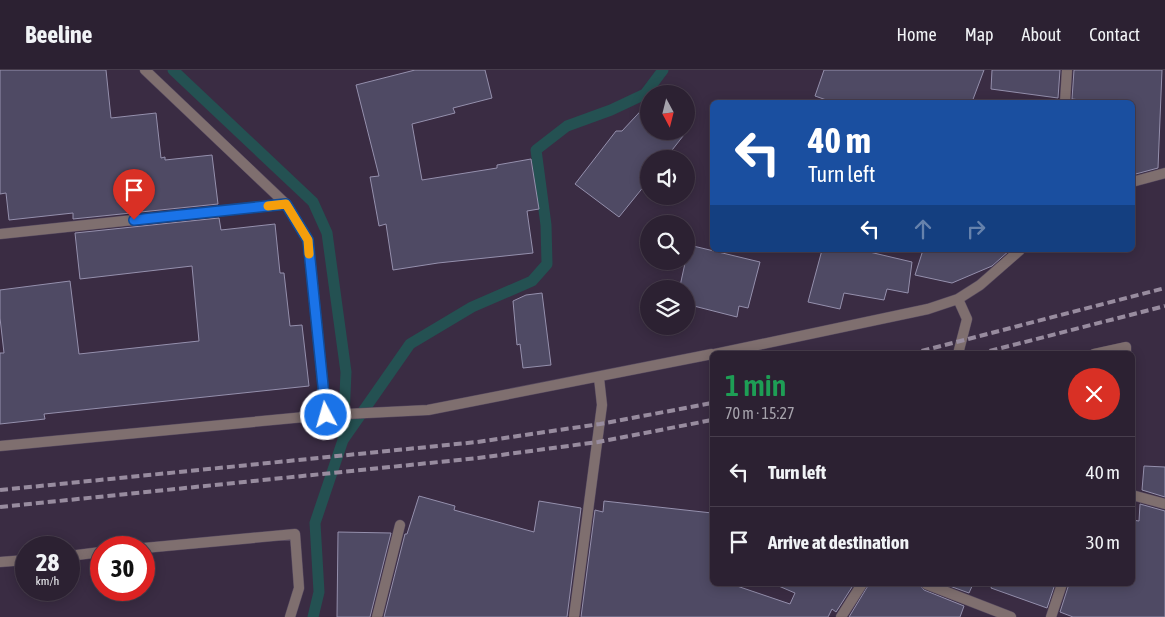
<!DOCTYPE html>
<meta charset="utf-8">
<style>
body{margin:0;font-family:"Asap Condensed",sans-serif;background:#34293a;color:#f1f3f6;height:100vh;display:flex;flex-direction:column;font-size:19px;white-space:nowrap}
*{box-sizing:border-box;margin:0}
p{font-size:16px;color:#a6a3ac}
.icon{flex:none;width:28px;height:28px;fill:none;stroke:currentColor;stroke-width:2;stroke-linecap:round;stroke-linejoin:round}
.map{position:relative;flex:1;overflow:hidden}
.panel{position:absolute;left:710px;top:281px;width:425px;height:235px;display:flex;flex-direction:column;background:#2c2132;border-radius:8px;box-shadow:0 2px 12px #0003,0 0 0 1px #483e4d}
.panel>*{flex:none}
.hud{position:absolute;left:710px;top:30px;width:425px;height:152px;border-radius:8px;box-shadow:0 2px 12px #0003,0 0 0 1px #483e4d;background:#1a4fa0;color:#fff;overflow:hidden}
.needle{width:32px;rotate:173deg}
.tools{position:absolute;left:640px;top:15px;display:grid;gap:10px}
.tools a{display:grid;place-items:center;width:55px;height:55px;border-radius:50%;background:#2c2132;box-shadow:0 2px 12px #0003,0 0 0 1px #483e4d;font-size:25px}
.speed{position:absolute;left:15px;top:466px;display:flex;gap:10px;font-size:25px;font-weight:700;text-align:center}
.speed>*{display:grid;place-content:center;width:65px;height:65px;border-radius:50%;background:#2c2132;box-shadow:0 2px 12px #0003,0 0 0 1px #483e4d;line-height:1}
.speed small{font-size:12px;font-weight:400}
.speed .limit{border:8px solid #d22;background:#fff;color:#111}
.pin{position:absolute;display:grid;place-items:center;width:42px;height:42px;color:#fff;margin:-51px -21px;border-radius:50% 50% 50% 0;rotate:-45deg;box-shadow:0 0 5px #0007}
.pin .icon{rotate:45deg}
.me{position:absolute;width:55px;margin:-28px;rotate:354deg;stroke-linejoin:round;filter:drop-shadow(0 0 4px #0008)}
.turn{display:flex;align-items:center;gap:18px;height:105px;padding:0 15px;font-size:22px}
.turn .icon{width:65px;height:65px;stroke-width:2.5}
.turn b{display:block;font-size:35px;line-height:42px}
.lanes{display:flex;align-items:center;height:48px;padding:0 15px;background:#0003;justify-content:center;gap:25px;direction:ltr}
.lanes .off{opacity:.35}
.round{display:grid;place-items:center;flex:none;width:52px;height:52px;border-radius:26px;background:#34293a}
.head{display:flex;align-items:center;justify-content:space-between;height:85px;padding:0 15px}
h1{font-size:30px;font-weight:600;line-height:38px;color:#1e9e55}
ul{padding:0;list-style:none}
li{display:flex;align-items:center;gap:15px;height:70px;padding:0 15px;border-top:1px solid #483e4d}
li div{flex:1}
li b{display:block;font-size:19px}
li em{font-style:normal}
header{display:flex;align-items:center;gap:30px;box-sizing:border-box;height:70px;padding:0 25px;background:#2c2132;border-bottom:1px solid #483e4d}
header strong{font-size:24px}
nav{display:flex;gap:28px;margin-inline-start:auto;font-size:18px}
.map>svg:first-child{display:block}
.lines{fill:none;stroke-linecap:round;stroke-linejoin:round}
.stream{stroke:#245152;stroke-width:11}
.building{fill:#4f4a64;stroke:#9590ad}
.minor-casing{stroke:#56495f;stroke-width:11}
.tertiary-casing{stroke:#56495f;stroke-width:11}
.minor{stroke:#7f6f6f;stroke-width:10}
.tertiary{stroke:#7f6f6f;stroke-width:10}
.rail{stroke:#988c9f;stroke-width:4;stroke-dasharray:8 4;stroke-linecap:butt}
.route-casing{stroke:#114b97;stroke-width:12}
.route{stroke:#1a73e8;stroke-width:9}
.slow{stroke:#f59e0b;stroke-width:9}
</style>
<header>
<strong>Beeline</strong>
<nav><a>Home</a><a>Map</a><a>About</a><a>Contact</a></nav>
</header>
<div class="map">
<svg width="1165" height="547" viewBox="0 0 1165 547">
<rect width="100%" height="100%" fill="#3a2c43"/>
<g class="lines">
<path class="stream" d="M 173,0 L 313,132 L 327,163 L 346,302 L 343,370 L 315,453 L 319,522 L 313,547
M 343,370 L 410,274 L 472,237 L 532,211 L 547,194 L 546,155 L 536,80 L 567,56 L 611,40 L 645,24 L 663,0"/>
</g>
<path class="building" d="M 0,0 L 106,0 L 111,48 L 156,43 L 161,88 L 165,87 L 165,90 L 212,85 L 218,134 L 73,149 L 73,143 L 9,150 L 6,123 L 0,124 Z
M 415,0 L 485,0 L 492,28 L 453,38 L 455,43 L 412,54 L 422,110 L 497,98 L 497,95 L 531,89 L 539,139 L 527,141 L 533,183 L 438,193 L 393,200 L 386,154 L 379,156 L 370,107 L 379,106 L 356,15 Z
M 824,0 L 984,0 L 972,32 L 832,32 L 815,26 Z
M 992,0 L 1060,0 L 1058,28 L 991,19 Z
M 1074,0 L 1162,0 L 1158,98 L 1132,105 L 1132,32 L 1098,32 L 1072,29 Z
M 649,32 L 649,61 L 687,61 L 665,89 L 649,89 L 649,110 L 619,147 L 575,114 L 616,61 L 622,61 Z
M 219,148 L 221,160 L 275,154 L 280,203 L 284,203 L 290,256 L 302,255 L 309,316 L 44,344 L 45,349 L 0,354 L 0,283 L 4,283 L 0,248 L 0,220 L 70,211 L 79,284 L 199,271 L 192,196 L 80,209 L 75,163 Z
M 689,175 L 760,192 L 748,238 L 739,236 L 737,247 L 686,234 L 686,217 L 680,216 Z
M 822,180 L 861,180 L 912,192 L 908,223 L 887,219 L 884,230 L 844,223 L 840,239 L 808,232 Z
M 923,180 L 1010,180 L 992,196 L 952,213 L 915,205 Z
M 542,223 L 551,295 L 523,298 L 520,274 L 517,275 L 513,231 L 526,225 Z
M 1144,396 L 1165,397 L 1165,427 L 1142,420 Z
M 419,426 L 455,436 L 454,440 L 534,462 L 539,431 L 581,438 L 567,547 L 384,547 L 405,464 L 407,464 Z
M 604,431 L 712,443 L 712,514 L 731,514 L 790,534 L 795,523 L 774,514 L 854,514 L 836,542 L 832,539 L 828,547 L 581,547 L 595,440 L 603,442 Z
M 1140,434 L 1165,441 L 1165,547 L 1073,547 L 1060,542 L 1069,514 L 1132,514 L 1132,450 L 1139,451 Z
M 338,462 L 391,463 L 370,547 L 337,547 Z
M 869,514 L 919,514 L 924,520 L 964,536 L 960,547 L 849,547 Z
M 944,514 L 973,514 L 969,523 Z
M 992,514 L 1055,514 L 1047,538 L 991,518 Z"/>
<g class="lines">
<defs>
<path id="minor" d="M 145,0 L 286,134 L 308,170 L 326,345
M 1065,32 L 1067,0
M 0,164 L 286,134
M 715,284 L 928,239 L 958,229 L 980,215 L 1020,180
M 958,284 L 967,249 L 958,229
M 1094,284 L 1126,277 L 1126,284
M 0,376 L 326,345 L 428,340 L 712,284
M 1132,425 L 1165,434
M 144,478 L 295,464 L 299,518 L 290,547
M 69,486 L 101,482
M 0,492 L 26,490
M 926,514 L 1011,547
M 377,547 L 400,455
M 574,547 L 602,335 L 599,308
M 841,547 L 862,514
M 1051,547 L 1062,514"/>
<path id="tertiary" d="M 1132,112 L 1165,103"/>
</defs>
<use href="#minor" class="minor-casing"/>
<use href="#tertiary" class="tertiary-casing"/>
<use href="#minor" class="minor"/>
<use href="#tertiary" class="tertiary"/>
<path class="rail" d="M 910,284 L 1165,218
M 978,284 L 1165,236
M 0,420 L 477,372 L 600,354 L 712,333
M 0,437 L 478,388 L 598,372 L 712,350"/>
</g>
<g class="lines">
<defs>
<path id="route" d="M 134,150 L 286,134 L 308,170 L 326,345"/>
</defs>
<use href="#route" class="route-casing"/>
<use href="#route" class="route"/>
<path class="slow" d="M 268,136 L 286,134 L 308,170 L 309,184"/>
</g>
</svg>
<div class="tools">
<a><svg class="needle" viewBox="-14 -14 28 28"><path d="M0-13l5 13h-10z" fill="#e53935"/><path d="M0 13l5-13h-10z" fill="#a6a3ac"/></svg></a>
<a><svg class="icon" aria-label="sound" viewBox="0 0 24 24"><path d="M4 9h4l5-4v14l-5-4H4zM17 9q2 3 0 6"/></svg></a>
<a><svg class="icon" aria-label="search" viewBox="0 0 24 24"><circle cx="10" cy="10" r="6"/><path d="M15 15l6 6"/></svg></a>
<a><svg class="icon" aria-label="layers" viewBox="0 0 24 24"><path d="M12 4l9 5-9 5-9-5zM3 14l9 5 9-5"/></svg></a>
</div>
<div class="speed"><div>28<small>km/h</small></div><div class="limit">30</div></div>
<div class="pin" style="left:134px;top:150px;background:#d93025"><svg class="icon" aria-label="arrive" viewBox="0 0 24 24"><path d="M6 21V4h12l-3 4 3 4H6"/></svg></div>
<svg class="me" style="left:326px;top:345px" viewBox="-20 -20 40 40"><circle r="17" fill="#1a73e8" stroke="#fff" stroke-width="3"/><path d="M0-11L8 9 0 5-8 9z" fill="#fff"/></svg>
<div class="hud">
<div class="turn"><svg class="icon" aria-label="left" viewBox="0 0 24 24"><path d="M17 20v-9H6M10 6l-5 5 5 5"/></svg><div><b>40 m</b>Turn left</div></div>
<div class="lanes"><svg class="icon" aria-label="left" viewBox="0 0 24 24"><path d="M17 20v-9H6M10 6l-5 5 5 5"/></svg><svg class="icon off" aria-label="ahead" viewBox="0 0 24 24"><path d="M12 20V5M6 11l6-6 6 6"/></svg><svg class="icon off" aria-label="right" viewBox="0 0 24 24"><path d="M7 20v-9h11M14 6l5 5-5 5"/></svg></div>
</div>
<section class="panel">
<div class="head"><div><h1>1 min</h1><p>70 m · 15:27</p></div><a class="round" style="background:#d93025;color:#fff"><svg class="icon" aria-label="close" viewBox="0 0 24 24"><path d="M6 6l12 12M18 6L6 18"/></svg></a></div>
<ul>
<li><svg class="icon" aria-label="left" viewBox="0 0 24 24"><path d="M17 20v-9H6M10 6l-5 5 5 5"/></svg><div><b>Turn left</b></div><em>40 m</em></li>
<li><svg class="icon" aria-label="arrive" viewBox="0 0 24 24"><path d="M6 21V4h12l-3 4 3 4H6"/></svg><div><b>Arrive at destination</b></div><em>30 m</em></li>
</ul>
</section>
</div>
